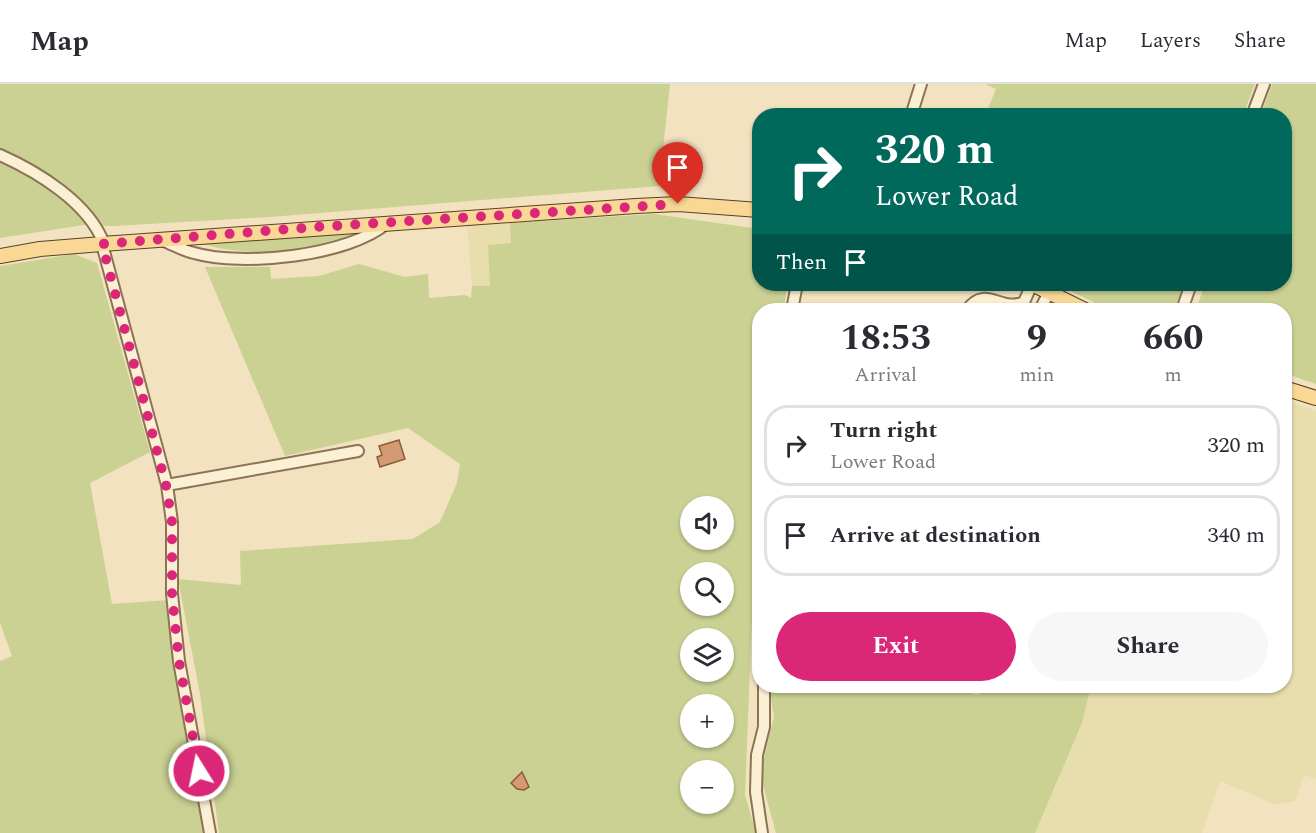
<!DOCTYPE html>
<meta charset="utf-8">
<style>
body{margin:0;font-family:Spectral,serif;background:#f7f7f7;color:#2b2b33;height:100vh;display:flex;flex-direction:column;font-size:22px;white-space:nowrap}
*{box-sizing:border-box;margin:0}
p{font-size:20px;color:#7c7c81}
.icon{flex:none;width:33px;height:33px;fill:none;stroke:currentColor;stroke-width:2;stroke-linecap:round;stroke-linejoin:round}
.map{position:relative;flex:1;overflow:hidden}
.sheet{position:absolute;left:752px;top:219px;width:540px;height:390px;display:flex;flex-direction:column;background:#fff;border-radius:24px;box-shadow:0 2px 4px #0004}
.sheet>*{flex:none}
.top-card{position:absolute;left:752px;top:24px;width:540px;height:183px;border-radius:24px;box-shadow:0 2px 4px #0004;background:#00695c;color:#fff;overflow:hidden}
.buttons{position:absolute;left:680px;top:412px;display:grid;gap:12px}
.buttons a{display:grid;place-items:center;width:54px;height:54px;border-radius:50%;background:#fff;box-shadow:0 2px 4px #0004;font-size:30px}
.pin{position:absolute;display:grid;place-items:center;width:51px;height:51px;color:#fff;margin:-62px -26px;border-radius:50% 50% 50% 0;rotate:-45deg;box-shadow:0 0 6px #0007}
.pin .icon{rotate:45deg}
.me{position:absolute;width:66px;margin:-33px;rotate:350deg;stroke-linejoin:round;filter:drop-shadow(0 0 4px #0008)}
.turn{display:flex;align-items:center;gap:21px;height:126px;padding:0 24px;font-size:27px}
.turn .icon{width:78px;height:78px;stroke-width:2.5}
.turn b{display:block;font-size:42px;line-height:51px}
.then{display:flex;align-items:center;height:57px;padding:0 24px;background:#0003;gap:12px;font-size:22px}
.eta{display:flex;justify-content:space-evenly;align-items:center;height:102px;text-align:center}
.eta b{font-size:36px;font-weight:700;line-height:42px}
.button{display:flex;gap:12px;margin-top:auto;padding:12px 24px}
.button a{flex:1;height:69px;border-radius:36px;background:#db2777;color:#fff;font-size:24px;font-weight:700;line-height:69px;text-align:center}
.button a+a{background:#f7f7f7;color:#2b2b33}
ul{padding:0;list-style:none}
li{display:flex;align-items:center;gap:18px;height:81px;margin:0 12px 9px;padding:0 12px;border:3px solid #e1e1e2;border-radius:24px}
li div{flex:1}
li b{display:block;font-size:22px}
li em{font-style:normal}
header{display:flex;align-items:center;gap:36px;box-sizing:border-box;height:84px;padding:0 30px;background:#fff;border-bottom:2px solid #e1e1e2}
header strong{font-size:28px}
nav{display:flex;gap:33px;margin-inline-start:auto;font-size:21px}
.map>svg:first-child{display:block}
.farmland{fill:#e8dead}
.green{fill:#cad193;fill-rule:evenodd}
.building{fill:#d39a73;stroke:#8e5b3a;stroke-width:1.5}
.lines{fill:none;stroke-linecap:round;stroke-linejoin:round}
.minor-casing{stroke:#8c7356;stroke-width:14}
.major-casing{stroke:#5a402b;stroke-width:16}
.minor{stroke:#fcf0d4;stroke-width:10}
.major{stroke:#f8d894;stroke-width:14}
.route{stroke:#db2777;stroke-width:10;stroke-dasharray:0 18}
</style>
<header>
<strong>Map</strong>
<nav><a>Map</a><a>Layers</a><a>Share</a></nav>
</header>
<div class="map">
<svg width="1316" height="749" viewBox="0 0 1316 749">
<rect width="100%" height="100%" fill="#f2e2c0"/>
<path class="farmland" d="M 510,139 L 511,159 L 488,161 L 490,202 L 472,202 L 467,140 Z
M 1284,315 L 1316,327 L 1316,695 L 1304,691 L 1295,717 L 1276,721 L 1220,697 L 1202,749 L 1035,749 L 1082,639 L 1091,602 L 1284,602 Z"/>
<path class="green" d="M 0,0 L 670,0 L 659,102 L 270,133 L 114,142 L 84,141 L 0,154 Z
M 985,0 L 1255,0 L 1243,31 L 985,32 L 996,5 Z
M 1272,0 L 1316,0 L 1316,300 L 1284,289 L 1284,226 L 1196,226 L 1205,200 L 1284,200 L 1284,32 L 1261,31 Z
M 654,130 L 759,145 L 759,200 L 787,200 L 784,226 L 759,226 L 759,407 L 756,431 L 745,711 L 756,749 L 219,749 L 200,610 L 178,495 L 241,501 L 240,467 L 413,455 L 440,438 L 457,399 L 460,380 L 408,344 L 285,372 L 205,183 L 270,183 L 271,195 L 319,192 L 359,180 L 405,193 L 428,190 L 429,214 L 465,211 L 471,214 L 472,202 L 490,202 L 488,161 L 511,159 L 510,139 ZM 690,423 L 723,423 L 723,456 L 690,456 ZM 690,489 L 723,489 L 723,522 L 690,522 ZM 690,555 L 723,555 L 723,588 L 690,588 ZM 690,621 L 723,621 L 723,654 L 690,654 ZM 690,687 L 723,687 L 723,720 L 690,720 Z
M 367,146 C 321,171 243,175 194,157 Z
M 74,170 L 97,179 L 150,368 L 90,399 L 112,520 L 169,516 L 206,749 L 0,749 L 0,577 L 12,572 L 0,539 L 0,182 Z
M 1057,200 L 1184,200 L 1175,226 L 1109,226 Z
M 769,602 L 936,602 L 979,611 L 982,602 L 1091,602 L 1082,639 L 1035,749 L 776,749 L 760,690 L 774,633 Z"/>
<path class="building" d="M 399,356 L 405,375 L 380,383 L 377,373 L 382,371 L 379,362 Z
M 522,688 L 529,703 L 524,706 L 517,705 L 511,699 Z"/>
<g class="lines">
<defs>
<path id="minor" d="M 911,32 L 921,0
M 1252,32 L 1264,0
M 0,71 C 38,88 89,119 104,160
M 164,157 C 174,161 184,167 194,169 C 243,183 349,172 387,139
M 102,160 L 167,401 L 172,438 L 172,510 L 179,577 L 210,749
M 792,226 L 797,200
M 967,226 C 986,200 1001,229 1024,218 L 1032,200
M 1040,226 L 1049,208
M 1182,226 L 1191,200
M 167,401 L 358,367
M 762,749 L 756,708 L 757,671 L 764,643 L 764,602"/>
<path id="major" d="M 0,172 L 40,165 L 102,160 L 636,122 L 678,120 L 759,126
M 1032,200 L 1085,226
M 1284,304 L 1316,314"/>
</defs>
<use href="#minor" class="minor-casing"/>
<use href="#major" class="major-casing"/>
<use href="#minor" class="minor"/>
<use href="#major" class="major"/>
</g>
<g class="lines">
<path class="route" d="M 199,687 L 179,577 L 172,510 L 172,438 L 166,401 L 102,160 L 316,143 L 678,120"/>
</g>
</svg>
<div class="buttons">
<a><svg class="icon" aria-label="sound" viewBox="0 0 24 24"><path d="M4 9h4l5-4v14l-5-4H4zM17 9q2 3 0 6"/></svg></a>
<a><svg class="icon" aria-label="search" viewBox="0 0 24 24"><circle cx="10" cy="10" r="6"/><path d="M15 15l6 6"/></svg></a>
<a><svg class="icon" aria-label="layers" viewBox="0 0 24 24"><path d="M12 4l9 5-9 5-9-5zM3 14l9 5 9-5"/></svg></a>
<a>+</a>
<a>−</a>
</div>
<div class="pin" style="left:678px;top:120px;background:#d93025"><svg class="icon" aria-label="arrive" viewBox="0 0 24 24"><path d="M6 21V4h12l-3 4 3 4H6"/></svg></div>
<svg class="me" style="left:199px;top:687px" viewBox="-20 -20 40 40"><circle r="17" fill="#db2777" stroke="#fff" stroke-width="3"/><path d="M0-11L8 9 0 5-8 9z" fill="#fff"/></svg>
<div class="top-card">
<div class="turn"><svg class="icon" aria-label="right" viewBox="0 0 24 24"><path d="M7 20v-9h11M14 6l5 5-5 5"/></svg><div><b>320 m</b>Lower Road</div></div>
<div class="then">Then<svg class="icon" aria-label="arrive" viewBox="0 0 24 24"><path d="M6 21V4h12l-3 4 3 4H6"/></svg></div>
</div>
<section class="sheet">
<div class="eta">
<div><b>18:53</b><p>Arrival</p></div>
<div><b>9</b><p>min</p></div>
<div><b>660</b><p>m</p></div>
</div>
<ul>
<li><svg class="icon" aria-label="right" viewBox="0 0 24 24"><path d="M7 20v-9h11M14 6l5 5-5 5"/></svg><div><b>Turn right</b><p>Lower Road</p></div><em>320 m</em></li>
<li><svg class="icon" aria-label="arrive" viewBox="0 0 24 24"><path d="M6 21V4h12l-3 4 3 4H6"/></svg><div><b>Arrive at destination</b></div><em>340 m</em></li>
</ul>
<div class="button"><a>Exit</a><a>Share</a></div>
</section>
</div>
